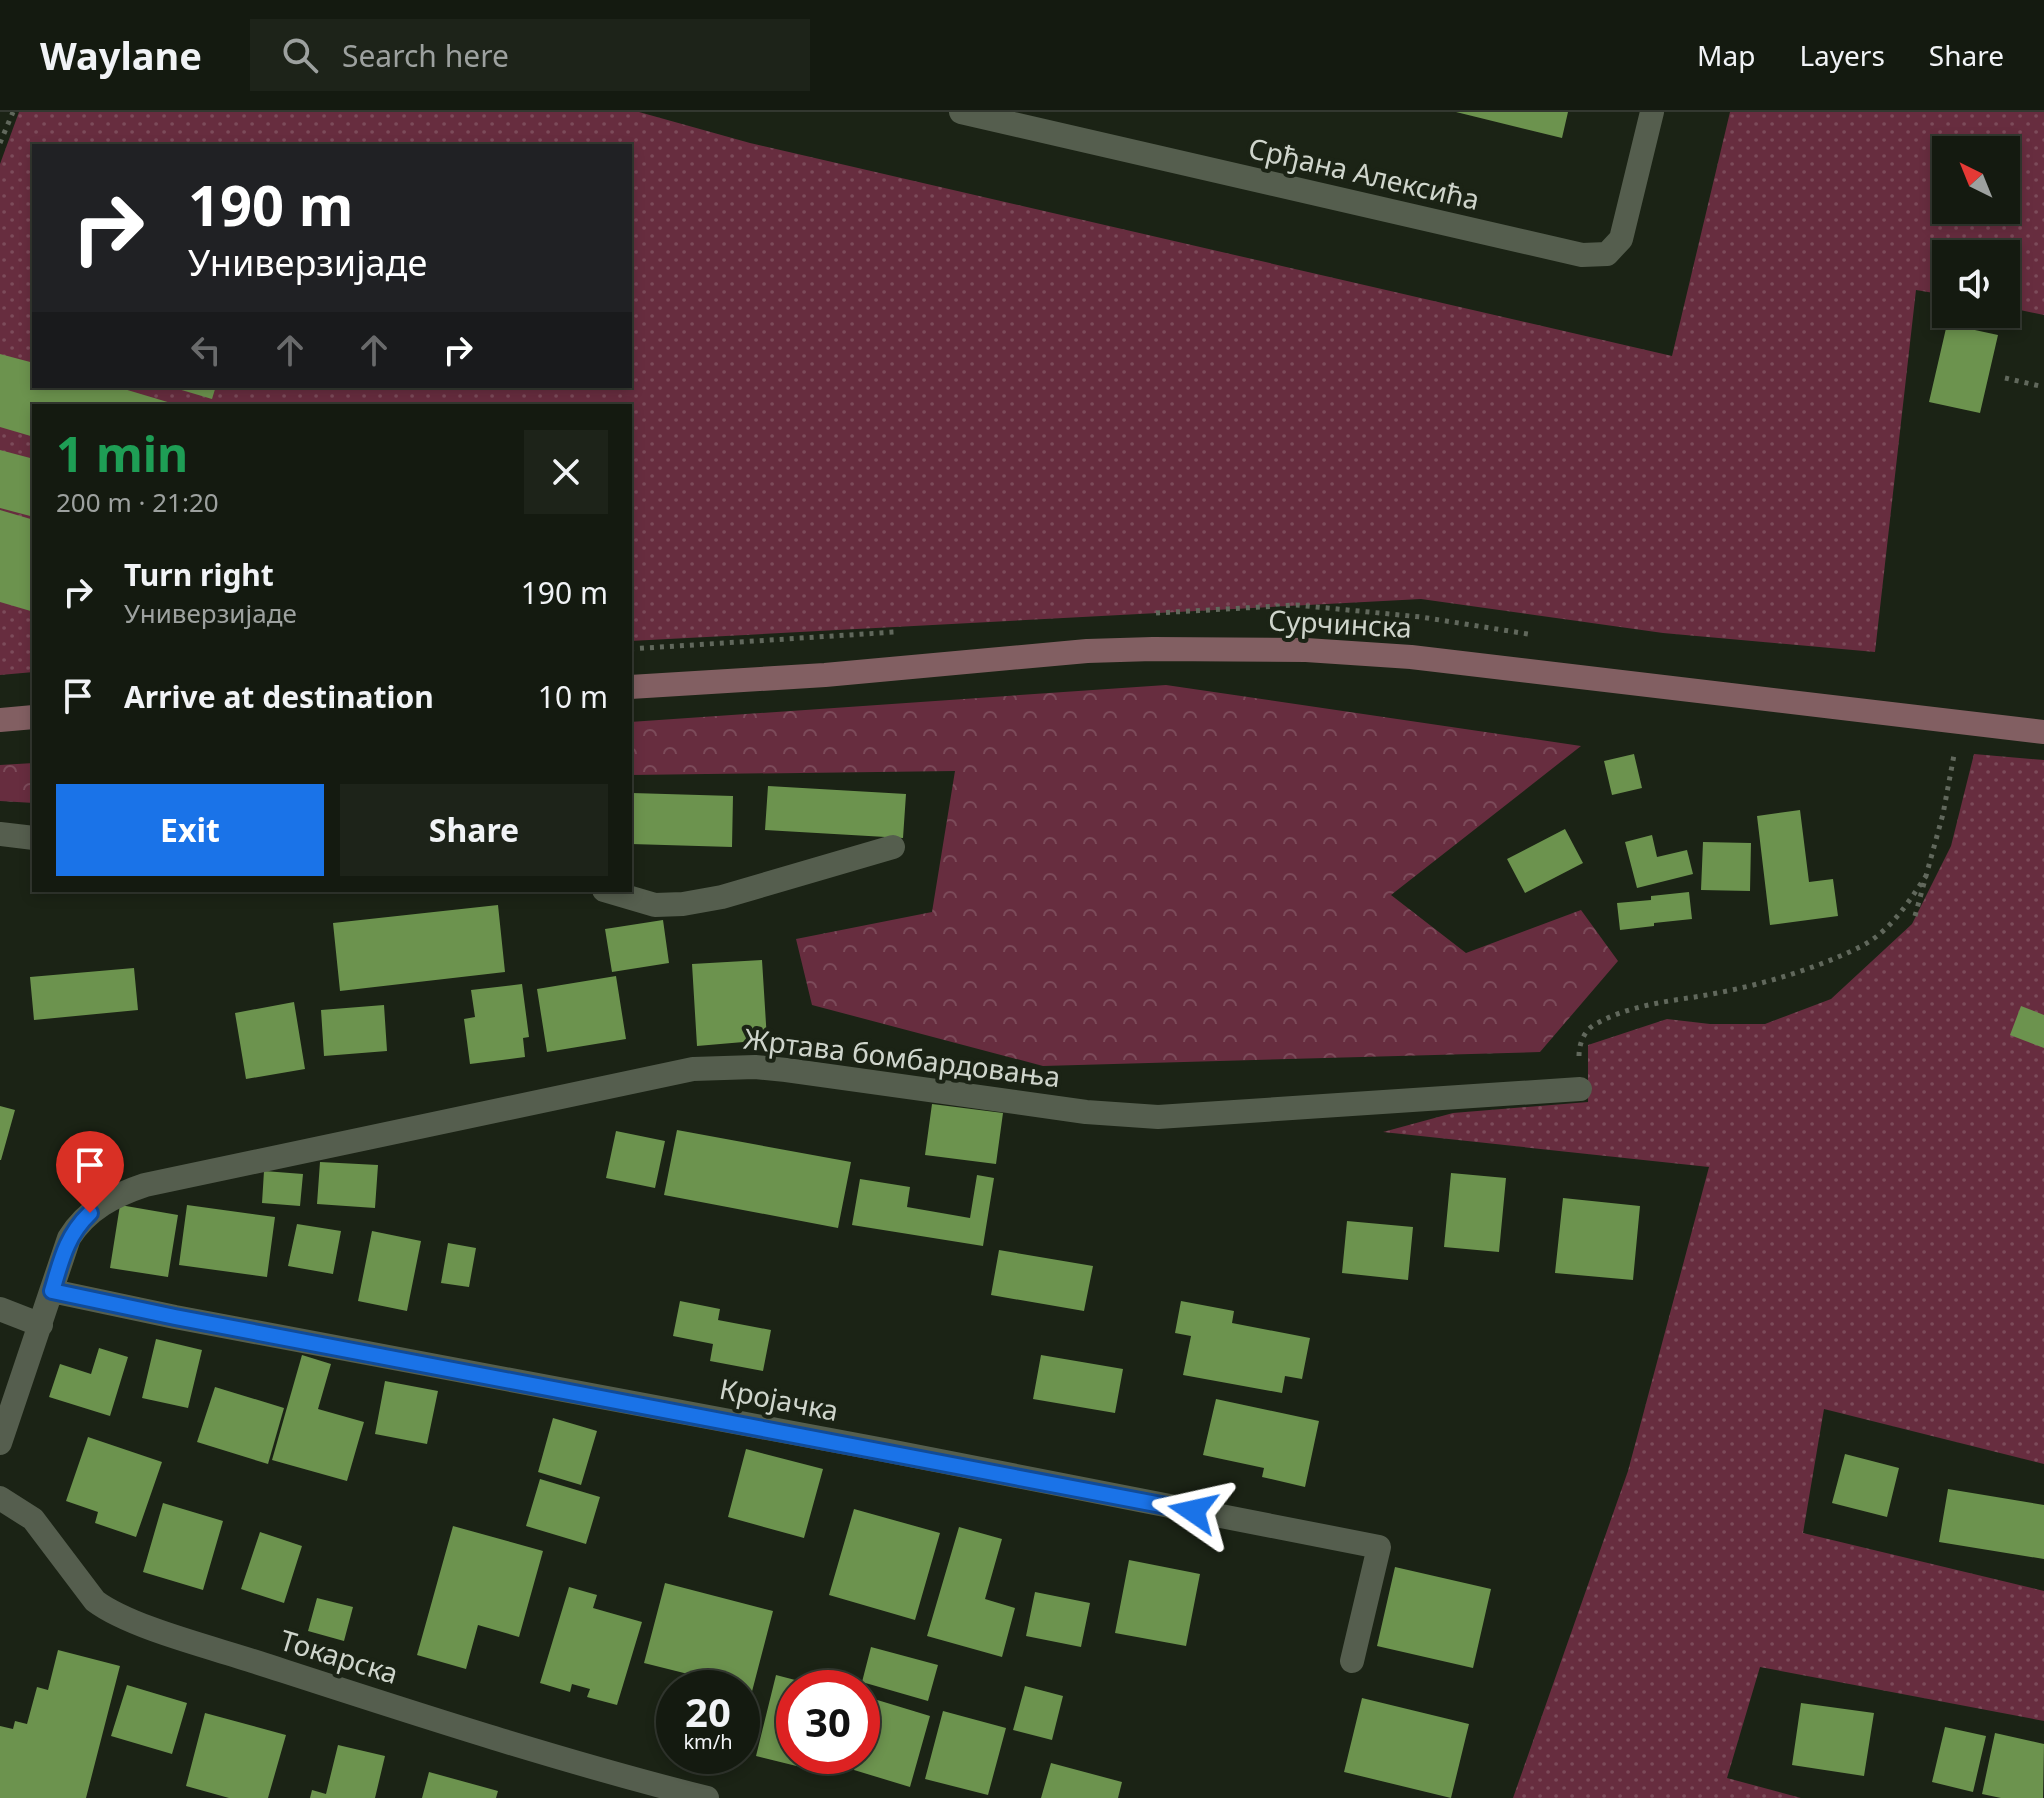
<!DOCTYPE html>
<html lang="en">
<head>
<meta charset="utf-8">
<style>
	:root { --surface:#141a10; --page:#1d2319; --text:#f1f3f6; --muted:#9da19f; --line:#333830; --accent:#1a73e8 }
	body { margin:0; font-family:"Noto Sans",sans-serif; background:var(--page); color:var(--text); height:100vh; display:flex; flex-direction:column; font-size:30px; white-space:nowrap }
	* { box-sizing:border-box; margin:0 }
	p { font-size:26px; color:var(--muted) }
	.icon { flex:none; width:44px; height:44px; fill:none; stroke:currentColor; stroke-width:2; stroke-linecap:round; stroke-linejoin:round }
	.map { position:relative; flex:1; overflow:hidden }
	.sheet { position:absolute; left:32px; top:292px; width:600px; height:488px; display:flex; flex-direction:column; background:var(--surface); border-radius:0px; box-shadow:0 4px 12px #0003,0 0 0 2px var(--line) }
	.sheet>* { flex:none }
	.guide { position:absolute; left:32px; top:32px; width:600px; height:244px; border-radius:0px; box-shadow:0 4px 12px #0003,0 0 0 2px var(--line); background:#202124; color:#fff; overflow:hidden }
	.needle { width:52px; rotate:317deg }
	.controls { position:absolute; left:1932px; top:24px; display:grid; gap:16px }
	.controls a { display:grid; place-items:center; width:88px; height:88px; border-radius:0px; background:var(--surface); box-shadow:0 4px 12px #0003,0 0 0 2px var(--line); font-size:40px }
	.speed { position:absolute; left:656px; top:1558px; display:flex; gap:16px; font-size:40px; font-weight:700; text-align:center }
	.speed>* { display:grid; place-content:center; width:104px; height:104px; border-radius:50%; background:var(--surface); box-shadow:0 4px 12px #0003,0 0 0 2px var(--line); line-height:1 }
	.speed small { font-size:20px; font-weight:400 }
	.speed .limit { border:12px solid #d22; background:#fff; color:#111 }
	.pin { position:absolute; display:grid; place-items:center; width:68px; height:68px; color:#fff; margin:-82px -34px; border-radius:50% 50% 50% 0; rotate:-45deg; box-shadow:0 0 8px #0007 }
	.pin .icon { rotate:45deg }
	.me { position:absolute; width:88px; margin:-44px; rotate:281deg; stroke-linejoin:round; filter:drop-shadow(0 0 6px #0008) }
	.turn { display:flex; align-items:center; gap:28px; height:168px; padding:0 24px; font-size:36px }
	.turn .icon { width:104px; height:104px; stroke-width:2.5 }
	.turn b { display:block; font-size:56px; line-height:68px }
	.lanes { display:flex; align-items:center; height:76px; padding:0 24px; background:#0003; justify-content:center; gap:40px; direction:ltr }
	.lanes .off { opacity:.35 }
	.round { display:grid; place-items:center; flex:none; width:84px; height:84px; border-radius:0px; background:var(--page) }
	.overview { display:flex; align-items:center; justify-content:space-between; height:136px; padding:0 24px }
	h1 { font-size:48px; font-weight:700; line-height:60px; color:#1e9e55 }
	.button { display:flex; gap:16px; margin-top:auto; padding:16px 24px }
	.button a { flex:1; height:92px; border-radius:0px; background:var(--accent); color:#fff; font-size:32px; font-weight:700; line-height:92px; text-align:center }
	.button a+a { background:var(--page); color:var(--text) }
	ul { padding:0; list-style:none }
	li { display:flex; align-items:center; gap:24px; height:104px; padding:0 24px }
	li div { flex:1 }
	li b { display:block; font-size:30px }
	li em { font-style:normal }
	header { display:flex; align-items:center; gap:48px; box-sizing:border-box; height:112px; padding:0 40px; background:var(--surface); border-bottom:2px solid var(--line) }
	header strong { font-size:38px }
	nav { display:flex; gap:44px; margin-inline-start:auto; font-size:28px }
	.search { width:560px; height:72px; background:var(--page); display:flex; align-items:center; gap:20px; box-sizing:border-box; padding:0 28px; border-radius:0px; color:var(--muted); font-size:30px }
	.map>svg:first-child { display:block }
	.grass { fill:url(#grass-dots); fill-rule:evenodd }
	.forest { fill:url(#forest-crowns) }
	.building { fill:#6c934e }
	.lines { fill:none; stroke-linecap:round; stroke-linejoin:round }
	.path { stroke:#61685c; stroke-width:5; stroke-dasharray:4 6; stroke-linecap:butt }
	.lane { stroke:#555e4e; stroke-width:24 }
	.street { stroke:#555e4e; stroke-width:24 }
	.secondary { stroke:#825f62; stroke-width:24 }
	.route-casing { stroke:#114b97; stroke-width:20 }
	.route { stroke:#1a73e8; stroke-width:14 }
	.labels { text-anchor:middle; stroke-width:8; stroke-linejoin:round; paint-order:stroke }
	.street-label { font-size:28px; fill:#cfd5cc; stroke:#1b2315 }
</style>
</head>
<body>
<header>
<strong>Waylane</strong>
<div class="search"><svg class="icon" aria-label="search" viewBox="0 0 24 24"><circle cx="10" cy="10" r="6"/><path d="M15 15l6 6"/></svg>Search here</div>
<nav><a>Map</a><a>Layers</a><a>Share</a></nav>
</header>
<div class="map">
<svg width="2044" height="1686" viewBox="0 0 2044 1686">
	<defs>
		<pattern id="grass-dots" width="8" height="8" patternUnits="userSpaceOnUse" patternTransform="scale(2)"><rect width="8" height="8" fill="#672d3f"/><path d="M2 2h.1M6 6h.1" fill="none" stroke="#7c4b5a" stroke-width="1.8" stroke-linecap="round"/></pattern>
		<pattern id="forest-crowns" width="20" height="18" patternUnits="userSpaceOnUse" patternTransform="scale(2)"><rect width="20" height="18" fill="#672d3f"/><path d="M2 6a3 3 0 1 1 6 0M12 15a3 3 0 1 1 6 0" fill="none" stroke="#7c4b5a"/></pattern>
	</defs>
	<rect width="100%" height="100%" fill="#1b2315"/>
	<path class="grass" d="M19,0h620l111,31 922,213 58,-244h314v203l-38,-8v-53h-60v41l-30,-5 -41,362 -212,-19 -242,-34 -791,42v-235h-596v266l-34,3v-511zM34,34h596v240h-596zM1946,38h60v60h-60z
		M1974,642l70,6v704l-220,-55 -21,124 241,58v130l-284,-54 -33,111 74,20h-288l115,-327 81,-304 -326,-35 70,-19 135,-11v-57l79,-26 43,5h55l66,-25 81,-75 39,-78z"/>
	<path class="forest" d="M1166,573l415,61 -190,149 75,58 115,-43 37,51 -78,91 -497,14 -231,-61 -16,-66 136,-27 23,-141 -325,4v-53z
		M34,651v40l-34,-2v-36z"/>
	<path class="building" d="M1456,0h112l-6,26z
		M1947,212l51,11 -18,78 -51,-11z
		M0,242l34,9v23h80l67,20h-147v31l-34,-10z
		M168,274h48l-4,13z
		M0,338l34,9v58l-34,-9z
		M0,398l34,10v92l-34,-10z
		M1634,642l8,34 -30,7 -8,-34z
		M768,674l138,8 -3,44 -138,-8z
		M632,681l101,3 -1,51 -101,-3z
		M1800,698l9,72 24,-3 5,37 -68,9 -13,-109z
		M1565,717l18,34 -58,30 -18,-34z
		M1652,723l5,22 30,-7 6,24 -56,14 -12,-46z
		M1703,730l48,1 -1,48 -49,-1z
		M1689,780l3,27 -38,4v3l-34,4 -3,-27 34,-3v-4z
		M498,793l7,67 -165,19 -7,-68z
		M663,808l6,43 -57,9 -7,-43z
		M762,848l5,80 -70,6 -5,-82z
		M134,856l4,42 -104,10 -4,-43z
		M616,864l10,63 -79,13 -10,-63z
		M522,872l7,53 -6,1 2,19 -55,7 -6,-45 11,-2 -4,-27z
		M294,890l11,67 -59,10 -11,-66z
		M384,893l3,46 -63,5 -3,-46z
		M2021,894l23,9v33l-34,-13z
		M932,992l71,9 -7,51 -71,-9z
		M0,994l15,4 -14,50h-1z
		M677,1018l174,32 -13,66 -174,-33z
		M616,1019l49,10 -10,47 -49,-10z
		M320,1050l58,3 -3,43 -58,-4z
		M264,1059l39,3 -3,32 -38,-3z
		M1451,1061l55,5 -7,74 -55,-5z
		M977,1063l17,3 -11,68 -131,-21 8,-46 50,8 -3,20 63,11z
		M1563,1086l77,8 -7,74 -78,-7z
		M120,1093l58,10 -10,62 -58,-9z
		M187,1093l88,12 -8,60 -88,-12z
		M1347,1109l66,6 -5,53 -66,-7z
		M297,1112l44,7 -8,43 -45,-8z
		M372,1119l49,10 -14,70 -49,-10z
		M448,1131l28,5 -7,39 -28,-4z
		M999,1138l94,16 -9,45 -93,-16z
		M680,1189l40,8 -2,11 53,10 -8,41 -53,-10 3,-17 -40,-8z
		M1181,1189l53,10 -2,12 78,15 -8,41 -17,-3 -3,17 -99,-18 8,-39 -16,-3z
		M156,1227l46,11 -14,58 -46,-10z
		M99,1236l29,9 -18,59 -61,-19 11,-33 31,10z
		M302,1243l29,9 -13,45 46,13 -17,59 -75,-21z
		M1041,1243l82,14 -8,44 -82,-14z
		M385,1269l53,10 -11,53 -52,-10z
		M215,1275l69,21 -16,56 -71,-22z
		M1216,1287l103,22 -14,66 -43,-10 2,-9 -61,-13z
		M553,1306l44,13 -16,54 -43,-13z
		M88,1325l74,25 -26,75 -41,-14 3,-11 -32,-11z
		M746,1337l77,20 -19,69 -76,-21z
		M1845,1342l54,14 -12,49 -55,-14z
		M540,1367l60,18 -14,47 -60,-18z
		M1948,1377l96,16v54l-105,-17z
		M163,1391l60,18 -20,69 -60,-18z
		M854,1397l86,24 -25,87 -86,-25z
		M453,1414l90,25 -24,86 -41,-12 -12,44 -49,-14z
		M959,1415l43,12 -17,60 30,9 -13,49 -75,-21z
		M260,1420l42,14 -18,57 -43,-14z
		M1129,1448l71,14 -14,72 -71,-13z
		M1395,1455l96,22 -18,79 -96,-22z
		M665,1471l108,28 -30,115 -1,-38h-50l4,-12 -52,-13z
		M569,1475l28,8 -4,13 49,14 -25,83 -30,-8 3,-8 -18,-5 -2,8 -30,-9z
		M1035,1480l55,11 -9,44 -55,-11z
		M317,1486l36,9 -9,34 -36,-10z
		M871,1535l67,18 -10,36 -66,-19z
		M58,1538l62,16 -34,132h-86v-72l13,3 2,-8 12,3 10,-37 11,3z
		M776,1563l46,12 -28,1v68h39l-4,18 -73,-18z
		M127,1573l60,18 -15,51 -61,-18z
		M1025,1574l38,10 -11,44 -39,-10z
		M1362,1586l107,26 -18,74 -107,-26z
		M874,1587l56,17 -20,71 -56,-17 4,-14h4v-14z
		M1801,1591l73,10 -10,63 -72,-11z
		M943,1599l63,17 -18,67 -63,-16z
		M205,1601l81,22 -18,63h-39l-43,-12z
		M1945,1615l41,9 -13,56 -41,-10z
		M1995,1621l49,11 -1,54h-42l-19,-4z
		M338,1633l47,11 -10,42h-65l2,-8 14,4z
		M1051,1651l71,19 -4,16h-77z
		M429,1660l69,19 -2,7h-74z"/>
	<g class="lines">
		<path class="path" d="M0,31l13,-31
			M2005,266l39,9
			M1156,501l140,-8 125,12 107,17
			M630,537l265,-17
			M1915,804l28,-102 11,-59
			M1579,944c0,-12 5,-25 15,-31 31,-18 67,-23 101,-28 55,-9 114,-25 165,-50 31,-16 47,-43 66,-71"/>
		<path class="lane" d="M0,722l34,4
			M604,778l51,15 28,-1 39,-7 171,-50"/>
		<path class="street" d="M961,0l621,143 25,-1 14,-15 31,-127
			M52,1179l123,26 709,133 495,97 -27,114
			M0,1197l41,16
			M0,1331l69,-205c18,-29 46,-43 76,-53l548,-116 62,-2 31,3 300,42 72,5 422,-28
			M0,1386l33,21 62,82c36,27 119,47 164,62 148,48 297,97 448,135"/>
		<path class="secondary" d="M630,575l195,-12 262,-24 66,-2 153,1 105,7 633,75
			M0,608l34,-3"/>
	</g>
	<g class="lines">
		<g class="route-casing">
			<path id="route" d="M90,1101c-24,23 -29,48 -38,78l123,26 1018,194"/>
		</g>
		<use href="#route" class="route"/>
	</g>
	<g class="labels">
		<g class="street-label">
			<text transform="translate(1364 62) rotate(13)" y="10">Срђана Алексића</text>
			<text transform="translate(1340 512) rotate(3)" y="10">Сурчинска</text>
			<text transform="translate(902 946) rotate(7)" y="10">Жртава бомбардовања</text>
			<text transform="translate(779 1288) rotate(11)" y="10">Кројачка</text>
			<text transform="translate(339 1545) rotate(17)" y="10">Токарска</text>
		</g>
	</g>
</svg>
<div class="controls">
<a><svg class="needle" viewBox="-14 -14 28 28"><path d="M0-13l5 13h-10z" fill="#e53935"/><path d="M0 13l5-13h-10z" fill="#9da19f"/></svg></a>
<a><svg class="icon" aria-label="sound" viewBox="0 0 24 24"><path d="M4 9h4l5-4v14l-5-4H4zM17 9q2 3 0 6"/></svg></a>
</div>
<div class="speed"><div>20<small>km/h</small></div><div class="limit">30</div></div>
<div class="pin" style="left:90px;top:1101px;background:#d93025"><svg class="icon" aria-label="arrive" viewBox="0 0 24 24"><path d="M6 21V4h12l-3 4 3 4H6"/></svg></div>
<svg class="me" style="left:1193px;top:1399px" viewBox="-20 -20 40 40"><path d="M0-17L14 15 0 8-14 15z" fill="#1a73e8" stroke="#fff" stroke-width="4"/></svg>
<div class="guide">
<div class="turn"><svg class="icon" aria-label="right" viewBox="0 0 24 24"><path d="M7 20v-9h11M14 6l5 5-5 5"/></svg><div><b>190 m</b>Универзијаде</div></div>
<div class="lanes"><svg class="icon off" aria-label="left" viewBox="0 0 24 24"><path d="M17 20v-9H6M10 6l-5 5 5 5"/></svg><svg class="icon off" aria-label="ahead" viewBox="0 0 24 24"><path d="M12 20V5M6 11l6-6 6 6"/></svg><svg class="icon off" aria-label="ahead" viewBox="0 0 24 24"><path d="M12 20V5M6 11l6-6 6 6"/></svg><svg class="icon" aria-label="right" viewBox="0 0 24 24"><path d="M7 20v-9h11M14 6l5 5-5 5"/></svg></div>
</div>
<section class="sheet">
<div class="overview"><div><h1>1 min</h1><p>200 m · 21:20</p></div><a class="round"><svg class="icon" aria-label="close" viewBox="0 0 24 24"><path d="M6 6l12 12M18 6L6 18"/></svg></a></div>
<ul>
<li><svg class="icon" aria-label="right" viewBox="0 0 24 24"><path d="M7 20v-9h11M14 6l5 5-5 5"/></svg><div><b>Turn right</b><p>Универзијаде</p></div><em>190 m</em></li>
<li><svg class="icon" aria-label="arrive" viewBox="0 0 24 24"><path d="M6 21V4h12l-3 4 3 4H6"/></svg><div><b>Arrive at destination</b></div><em>10 m</em></li>
</ul>
<div class="button"><a>Exit</a><a>Share</a></div>
</section>
</div>
</body>
</html>
